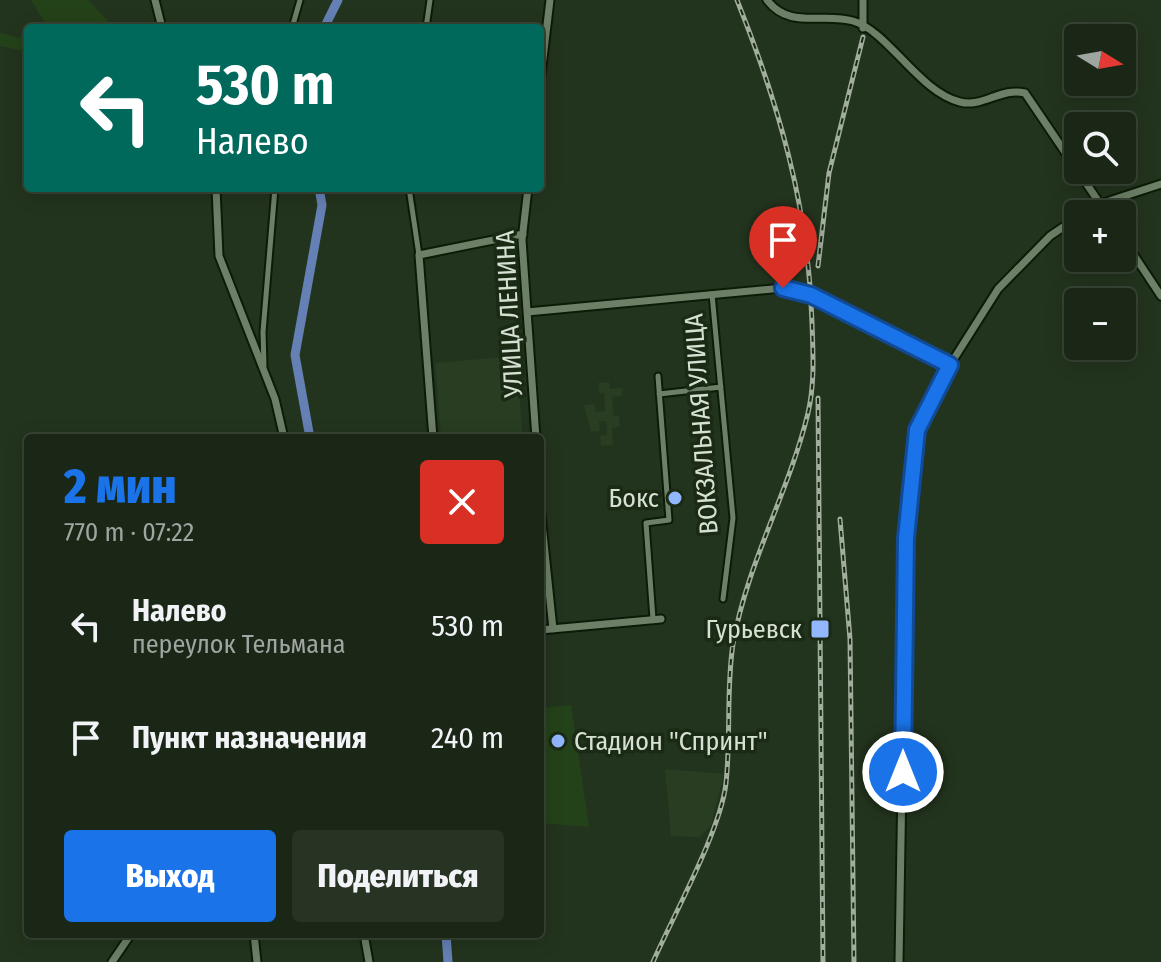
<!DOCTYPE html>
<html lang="ru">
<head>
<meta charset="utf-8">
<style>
	:root { --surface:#1a2716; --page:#273323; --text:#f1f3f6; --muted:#9fa5a1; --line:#384435; --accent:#1a73e8 }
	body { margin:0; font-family:"Fira Sans Condensed",sans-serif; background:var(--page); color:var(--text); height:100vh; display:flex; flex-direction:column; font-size:30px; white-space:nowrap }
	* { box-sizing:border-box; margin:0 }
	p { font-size:26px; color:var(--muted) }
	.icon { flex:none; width:44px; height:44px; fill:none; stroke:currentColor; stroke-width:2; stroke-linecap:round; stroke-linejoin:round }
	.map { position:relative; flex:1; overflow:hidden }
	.sheet { position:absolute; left:24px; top:434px; width:520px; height:504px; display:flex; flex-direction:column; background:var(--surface); border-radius:8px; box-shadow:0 4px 20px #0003,0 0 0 2px var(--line) }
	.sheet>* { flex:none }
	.banner { position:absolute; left:24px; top:24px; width:520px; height:168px; border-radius:8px; box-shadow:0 4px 20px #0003,0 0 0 2px var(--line); background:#00695c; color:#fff; overflow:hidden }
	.needle { width:52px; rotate:101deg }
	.fabs { position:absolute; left:1064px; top:24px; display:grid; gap:16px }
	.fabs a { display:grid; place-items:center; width:72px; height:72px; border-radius:8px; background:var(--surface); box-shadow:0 4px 20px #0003,0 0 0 2px var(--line); font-size:40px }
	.pin { position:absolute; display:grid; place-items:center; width:68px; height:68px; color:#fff; margin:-82px -34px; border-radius:50% 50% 50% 0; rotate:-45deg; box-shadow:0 0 8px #0007 }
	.pin .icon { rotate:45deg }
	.me { position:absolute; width:88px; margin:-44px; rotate:0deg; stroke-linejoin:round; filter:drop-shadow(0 0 6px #0008) }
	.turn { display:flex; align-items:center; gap:28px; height:168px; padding:0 40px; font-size:36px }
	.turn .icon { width:104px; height:104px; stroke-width:2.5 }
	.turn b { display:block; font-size:56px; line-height:68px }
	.round { display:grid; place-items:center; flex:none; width:84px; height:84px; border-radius:8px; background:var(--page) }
	.head { display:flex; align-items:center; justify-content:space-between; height:136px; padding:0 40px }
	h1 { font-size:48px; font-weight:800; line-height:60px; color:var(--accent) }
	.action { display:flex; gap:16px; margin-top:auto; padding:16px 40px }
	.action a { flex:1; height:92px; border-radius:8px; background:var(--accent); color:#fff; font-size:32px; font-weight:800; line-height:92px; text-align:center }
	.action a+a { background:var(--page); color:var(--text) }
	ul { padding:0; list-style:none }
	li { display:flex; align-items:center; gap:24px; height:112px; padding:0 40px }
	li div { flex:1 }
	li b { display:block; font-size:30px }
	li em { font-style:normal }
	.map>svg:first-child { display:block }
	.built { fill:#283d21 }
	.green { fill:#244219 }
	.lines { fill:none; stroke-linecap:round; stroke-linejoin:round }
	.river { stroke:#6580b4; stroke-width:9 }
	.street-casing { stroke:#0c1b07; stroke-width:9 }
	.secondary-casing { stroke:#0c1b07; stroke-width:11 }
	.street { stroke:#6d8067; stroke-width:5 }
	.secondary { stroke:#6d8067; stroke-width:7 }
	.rail-casing { stroke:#a1ad9d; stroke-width:5 }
	.rail { stroke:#1a2a14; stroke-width:2; stroke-dasharray:6; stroke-linecap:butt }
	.route-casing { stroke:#114b97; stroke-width:20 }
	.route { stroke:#1a73e8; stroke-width:14 }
	.poi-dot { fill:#93b7fd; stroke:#1a2a14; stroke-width:3 }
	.labels { text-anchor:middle; stroke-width:7; stroke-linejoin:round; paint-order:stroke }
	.street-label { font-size:26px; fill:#d7e1d3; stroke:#1a2a14 }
	.poi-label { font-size:26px; fill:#d7e1d3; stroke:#1a2a14; text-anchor:end }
</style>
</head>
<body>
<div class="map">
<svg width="1161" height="962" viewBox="0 0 1161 962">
	<rect width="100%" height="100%" fill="#23341e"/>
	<path class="built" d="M516,356l7,82h-82l-6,-75z
		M609,382l1,7 12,-1v8l-10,1 2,19h5l1,11 -8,1 1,17 -12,1 -1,-10 7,-1 -1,-14h-7l1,10 -9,1 -7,-27 11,-1 1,8 9,-1 -1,-18h-5l-1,-10z
		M665,769l59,5 -13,51 -11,12 -29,-1z"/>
	<path class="green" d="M31,0h57l24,25 -2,3h-82v24l-28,-6v-13l20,5 6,-13 21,1z
		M571,705l18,122 -49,-4v-115z"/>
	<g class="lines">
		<path class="river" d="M324,28l14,-28
			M310,438l-15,-83 27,-150 -3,-17
			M446,934l2,28"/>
		<g class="street-casing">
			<path id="street" d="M292,28l8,-28
				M426,28l4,-28
				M409,188l10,67
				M712,294l21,224 -10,81
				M264,366l-1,-34 12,-144
				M659,394l62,-7
				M653,619l-7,-96 23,-3 -11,-144"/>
		</g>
		<g class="secondary-casing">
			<path id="secondary" d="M155,0l7,28
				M767,0c23,30 55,12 86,21 35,10 66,71 107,81 23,6 41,-15 65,-9l82,121
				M863,0v28
				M540,83l10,-83
				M216,188l3,68 56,143 9,39
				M528,188l-6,52 14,198
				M1083,214l17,-10 61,-20
				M1122,237l39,59
				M527,312l256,-24 28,7 139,70
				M433,438l-14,-183 104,-21
				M540,505l13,124
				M540,630l121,-11
				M254,934l3,28
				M364,934l5,28
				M112,962l19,-28
				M899,962l7,-424 11,-108 33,-65 48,-76 52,-53 28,-19"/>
		</g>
		<use href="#street" class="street"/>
		<use href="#secondary" class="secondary"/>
		<g class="rail-casing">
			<path id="rail" d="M818,266l11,-93 34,-136
				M818,398l5,564
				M840,519l10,120 4,323
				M653,962c20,-46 68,-132 73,-179 5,-46 0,-94 7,-139 14,-81 56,-152 75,-231 7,-30 5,-60 4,-90 -3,-115 -33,-218 -75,-323"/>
		</g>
		<use href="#rail" class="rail"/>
	</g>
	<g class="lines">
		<g class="route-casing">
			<path id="route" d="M783,288l28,7 139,70 -33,65 -11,108 -3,234"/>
		</g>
		<use href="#route" class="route"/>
	</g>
	<g class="poi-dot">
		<circle cx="675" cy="498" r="8"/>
		<rect x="810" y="619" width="20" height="20" rx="4"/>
		<circle cx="558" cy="741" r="8"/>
	</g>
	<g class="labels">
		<g class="street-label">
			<text transform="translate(509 314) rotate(-93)" y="9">УЛИЦА ЛЕНИНА</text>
			<text transform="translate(701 424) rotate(-94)" y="9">ВОКЗАЛЬНАЯ УЛИЦА</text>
		</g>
		<g class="poi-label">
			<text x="659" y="507">Бокс</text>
			<text x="802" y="638">Гурьевск</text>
			<text x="574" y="750" text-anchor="start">Стадион "Спринт"</text>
		</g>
	</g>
</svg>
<div class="fabs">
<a><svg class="needle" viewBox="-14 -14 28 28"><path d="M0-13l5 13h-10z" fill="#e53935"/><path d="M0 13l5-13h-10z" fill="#9fa5a1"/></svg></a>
<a><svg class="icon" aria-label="search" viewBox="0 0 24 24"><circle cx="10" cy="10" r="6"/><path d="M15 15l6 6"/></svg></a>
<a>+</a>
<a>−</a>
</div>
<div class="pin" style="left:783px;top:288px;background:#d93025"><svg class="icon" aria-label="arrive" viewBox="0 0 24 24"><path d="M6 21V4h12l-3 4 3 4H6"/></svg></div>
<svg class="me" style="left:903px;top:772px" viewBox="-20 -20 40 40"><circle r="17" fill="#1a73e8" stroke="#fff" stroke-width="3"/><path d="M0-11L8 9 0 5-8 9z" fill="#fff"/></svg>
<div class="banner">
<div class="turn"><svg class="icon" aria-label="left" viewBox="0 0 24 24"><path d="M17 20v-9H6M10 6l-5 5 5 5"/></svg><div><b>530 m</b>Налево</div></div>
</div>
<section class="sheet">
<div class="head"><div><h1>2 мин</h1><p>770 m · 07:22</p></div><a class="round" style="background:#d93025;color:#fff"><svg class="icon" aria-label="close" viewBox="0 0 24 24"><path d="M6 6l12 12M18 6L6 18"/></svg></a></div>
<ul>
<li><svg class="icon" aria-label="left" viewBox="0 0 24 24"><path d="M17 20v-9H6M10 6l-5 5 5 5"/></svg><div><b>Налево</b><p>переулок Тельмана</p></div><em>530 m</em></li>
<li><svg class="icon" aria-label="arrive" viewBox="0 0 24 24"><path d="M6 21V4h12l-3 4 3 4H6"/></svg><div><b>Пункт назначения</b></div><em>240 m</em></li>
</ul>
<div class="action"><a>Выход</a><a>Поделиться</a></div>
</section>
</div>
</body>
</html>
